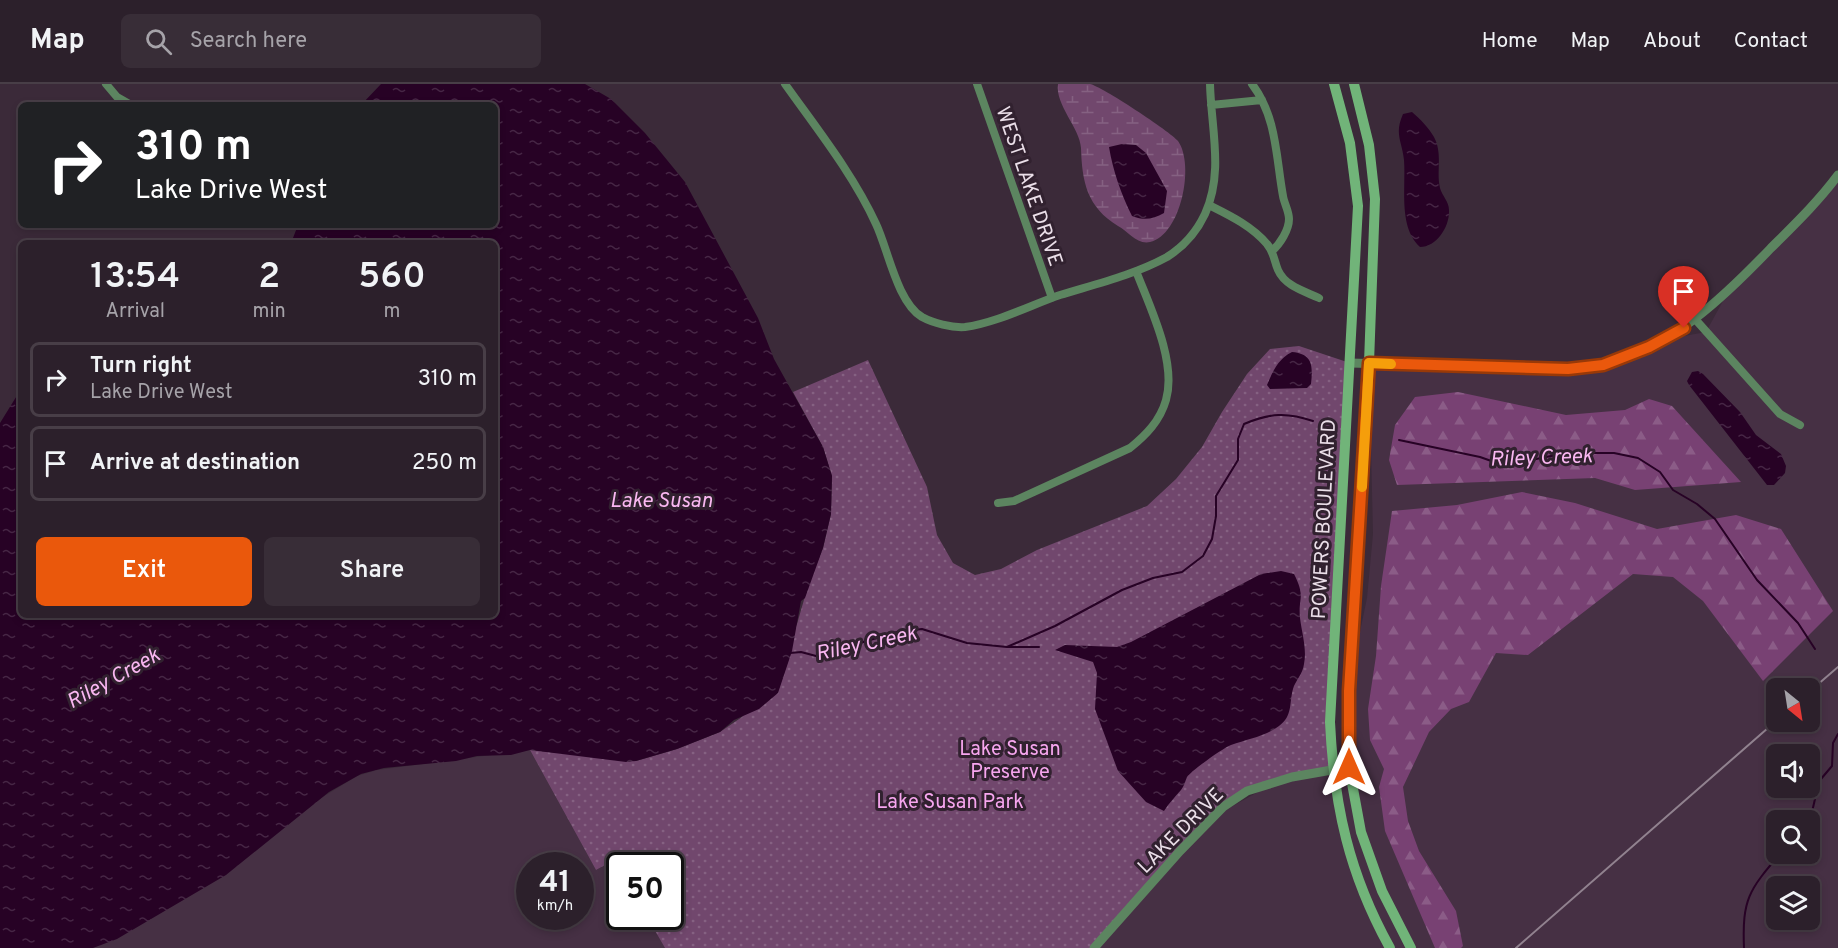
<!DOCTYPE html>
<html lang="en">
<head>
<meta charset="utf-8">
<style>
	:root { --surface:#2c202b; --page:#382d37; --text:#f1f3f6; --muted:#a6a3a9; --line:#483e47; --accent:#ea580c }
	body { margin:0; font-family:Overpass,sans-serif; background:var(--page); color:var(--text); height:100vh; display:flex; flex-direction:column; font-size:22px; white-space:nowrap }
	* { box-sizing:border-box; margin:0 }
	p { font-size:20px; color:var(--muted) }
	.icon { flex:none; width:33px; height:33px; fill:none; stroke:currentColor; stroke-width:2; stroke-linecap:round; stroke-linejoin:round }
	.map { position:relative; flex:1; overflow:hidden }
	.details { position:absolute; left:18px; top:156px; width:480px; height:378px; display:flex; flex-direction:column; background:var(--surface); border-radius:9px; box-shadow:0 3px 9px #0003,0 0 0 2px var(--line) }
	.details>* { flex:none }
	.guide { position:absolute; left:18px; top:18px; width:480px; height:126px; border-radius:9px; box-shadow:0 3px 9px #0003,0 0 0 2px var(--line); background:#202124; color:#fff; overflow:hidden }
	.needle { width:39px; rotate:150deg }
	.buttons { position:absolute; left:1766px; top:594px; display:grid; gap:12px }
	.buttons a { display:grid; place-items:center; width:54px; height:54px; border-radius:9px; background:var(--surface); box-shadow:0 3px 9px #0003,0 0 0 2px var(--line); font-size:30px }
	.speed { position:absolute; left:516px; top:768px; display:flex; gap:12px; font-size:30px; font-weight:700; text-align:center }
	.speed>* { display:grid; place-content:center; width:78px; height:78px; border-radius:50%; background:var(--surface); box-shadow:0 3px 9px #0003,0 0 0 2px var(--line); line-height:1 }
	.speed small { font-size:15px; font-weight:400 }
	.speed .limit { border:3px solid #111; border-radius:9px; background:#fff; color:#111 }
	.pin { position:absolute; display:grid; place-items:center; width:51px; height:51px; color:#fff; margin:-62px -26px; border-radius:50% 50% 50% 0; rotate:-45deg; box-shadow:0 0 6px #0007 }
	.pin .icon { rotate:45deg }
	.me { position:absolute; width:66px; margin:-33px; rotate:0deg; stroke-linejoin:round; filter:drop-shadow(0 0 4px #0008) }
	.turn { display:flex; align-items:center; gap:21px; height:126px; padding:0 18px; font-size:27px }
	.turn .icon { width:78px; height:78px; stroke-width:2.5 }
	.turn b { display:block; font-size:42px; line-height:51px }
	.eta { display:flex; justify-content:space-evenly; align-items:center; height:102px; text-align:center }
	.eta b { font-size:36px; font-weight:600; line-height:42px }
	.button { display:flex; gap:12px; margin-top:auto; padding:12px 18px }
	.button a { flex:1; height:69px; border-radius:9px; background:var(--accent); color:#fff; font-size:24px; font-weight:600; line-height:69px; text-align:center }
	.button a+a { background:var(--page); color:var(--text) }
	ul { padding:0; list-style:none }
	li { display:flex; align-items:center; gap:18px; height:75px; margin:0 12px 9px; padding:0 6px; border:3px solid var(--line); border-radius:9px }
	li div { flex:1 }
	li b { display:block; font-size:22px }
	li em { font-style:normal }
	header { display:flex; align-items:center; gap:36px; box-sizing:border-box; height:84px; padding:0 30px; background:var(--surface); border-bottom:2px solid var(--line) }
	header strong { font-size:28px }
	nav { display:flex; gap:33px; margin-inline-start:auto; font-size:21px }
	.search { width:420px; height:54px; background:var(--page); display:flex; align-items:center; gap:15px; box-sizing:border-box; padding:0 21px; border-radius:9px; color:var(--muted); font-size:22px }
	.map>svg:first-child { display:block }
	.built { fill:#463044; fill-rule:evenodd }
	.forest { fill:url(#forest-firs) }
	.wetland { fill:url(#wetland-marsh) }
	.park { fill:url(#park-dots) }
	.water { fill:url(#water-ripples) }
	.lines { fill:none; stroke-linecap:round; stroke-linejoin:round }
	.stream { stroke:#270225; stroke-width:2 }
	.minor { stroke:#5c8560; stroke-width:8 }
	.tertiary { stroke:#5c8560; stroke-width:9 }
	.secondary { stroke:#71b479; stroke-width:10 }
	.rail { stroke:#91828f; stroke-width:2 }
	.route-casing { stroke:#983908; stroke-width:15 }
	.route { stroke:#ea580c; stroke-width:10 }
	.slow { stroke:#f59e0b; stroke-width:10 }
	.labels { text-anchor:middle; stroke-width:6; stroke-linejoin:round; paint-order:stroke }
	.street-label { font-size:20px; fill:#ebdfe9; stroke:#31212f }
	.park-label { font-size:20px; fill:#f7a6ef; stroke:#31212f }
	.water-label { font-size:21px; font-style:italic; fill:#f9b7f1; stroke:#31212f }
</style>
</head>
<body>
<header>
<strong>Map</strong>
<div class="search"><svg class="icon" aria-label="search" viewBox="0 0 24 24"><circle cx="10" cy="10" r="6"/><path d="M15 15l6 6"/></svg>Search here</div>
<nav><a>Home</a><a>Map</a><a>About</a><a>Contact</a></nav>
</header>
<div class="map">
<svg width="1838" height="864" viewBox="0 0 1838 864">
	<defs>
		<pattern id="forest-firs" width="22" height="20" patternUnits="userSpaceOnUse" patternTransform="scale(1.5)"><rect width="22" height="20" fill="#784173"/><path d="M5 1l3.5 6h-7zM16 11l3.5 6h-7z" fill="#8b5c87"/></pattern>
		<pattern id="wetland-marsh" width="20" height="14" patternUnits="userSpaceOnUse" patternTransform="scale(1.5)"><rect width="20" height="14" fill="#71476d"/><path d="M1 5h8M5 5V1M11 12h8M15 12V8" fill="none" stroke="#856182"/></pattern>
		<pattern id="park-dots" width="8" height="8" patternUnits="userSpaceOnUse" patternTransform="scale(1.5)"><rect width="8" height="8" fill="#71476d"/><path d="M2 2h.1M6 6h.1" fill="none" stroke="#856182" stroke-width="1.8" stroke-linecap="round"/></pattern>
		<pattern id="water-ripples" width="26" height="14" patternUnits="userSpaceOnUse" patternTransform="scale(1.5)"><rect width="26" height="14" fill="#270225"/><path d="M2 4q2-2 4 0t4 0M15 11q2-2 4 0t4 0" fill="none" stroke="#462645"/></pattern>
	</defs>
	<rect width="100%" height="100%" fill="#3b2a39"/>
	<path class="built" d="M1838,88v776h-743l118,-131 65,-36 71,-15v-81l18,-87 6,-64 -4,-171 172,6 79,-10 42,-19 44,-8 23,-42zM1776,604h33v34h-33zM1776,670h33v34h-33zM1776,736h33v34h-33zM1776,802h33v34h-33z
		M530,666l66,120 20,-11 3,7 1,50 27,1 18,31h-574l120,-65 110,-85 36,-22 20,-6zM530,782h50v50h-50z"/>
	<path class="forest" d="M1458,308l108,23 59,-5 24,-11 23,7 69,76 -106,8 -40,-12 -198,7 -8,-25 6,-35 20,-28z
		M1522,408l53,11 82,26 79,-14 45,14 52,82 -70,70 -60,-80 -30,-24 -40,-3 -105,81 -32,-2 -27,49 -18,7 -22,23 -26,55 5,34 11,30 37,60 7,35 -2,2h-26l-50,-117 -6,-44 5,-18 -14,-29 -2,-31 8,-53 5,-70 11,-75 65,-6z"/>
	<path class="wetland" d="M1058,0c11,0 22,0 32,0 11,2 81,48 88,57 17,24 3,94 -28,101 -13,3 -22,-11 -32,-16 -31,-19 -36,-44 -37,-78 -1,-20 -26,-43 -23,-64z"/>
	<path class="park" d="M1299,262l51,17 -18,407 -85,21 -24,16 -129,141h-429l-18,-31 23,-1v-50h-51l-3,-7 -20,11 -66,-120 106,11 41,-12 43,-17 22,-15 55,-93 11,-38 15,-38 8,-34 1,-38 -9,-29 -30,-55 75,-32 59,127 10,48 16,28 22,12 26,-6 36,-19 110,-44 29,-27 26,-32 20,-35 25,-38 23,-25z"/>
	<path class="water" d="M381,0h204l26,15 34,34 40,49 73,136 16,41 49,88 9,29 -1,38 -8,34 -18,50 -4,3 -9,50 -14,42 -19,16 -25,11 -14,12 -43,17 -41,12 -10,1 -96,-12 -19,5 -34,1 -21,5 -72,7 -23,6 -32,18 -103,83 -109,64 -24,9h-93v-525l21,-34v226h474v-372h-204l7,-18h197v-120h-134z
		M1412,28c8,7 17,16 22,25 9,17 2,34 6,51 2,8 9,13 9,22 1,16 -12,37 -29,37 -22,-20 -14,-59 -16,-87 -2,-19 -10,-26 -1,-46z
		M1122,60l14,1 10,8 21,38 -3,22c-11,6 -19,8 -32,3 -11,-22 -19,-45 -23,-69z
		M1292,268c21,2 21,14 19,32l-4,4 -37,1 -3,-4c6,-14 11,-26 25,-33z
		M1698,287l5,3 37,38 16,23 25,19 5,12 -1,7 -11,12h-7l-78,-100 -2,-4 5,-9z
		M1281,487l13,3c12,24 4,23 6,44 2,16 7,31 4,46 -1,10 -9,17 -11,25 -4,14 0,27 -14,37 -15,11 -32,13 -48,19 -8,3 -40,26 -44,32 -2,5 -3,9 -6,13 -6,7 -12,13 -17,21l-18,-9 -28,-31 -23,-62 2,-36 -4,-11 -38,-12 10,-5 52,2 14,-5 130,-68z"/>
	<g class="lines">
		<path class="stream" d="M1399,356l81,17 17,6 24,-1 30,-6 33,-3h30l24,5 22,14 13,18 24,14 18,15 42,61 41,43 17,26
			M1008,563h31
			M790,569l11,-1 15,4 81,-24 25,-3 45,14 40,4 48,-21 67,-36 31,-12 29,-6 21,-16 9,-17 4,-23v-20l22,-36v-21l6,-15c26,-11 43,-12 69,-3
			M1806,736l6,-8 3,-13v-13l17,-20 1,-23 5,-9
			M1744,864c-2,-49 5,-58 36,-94"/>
		<path class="minor" d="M106,0l11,13 14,8
			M785,0c32,45 68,90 91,140 12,25 21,78 46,93 11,6 30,11 43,10 31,-4 66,-22 95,-32 36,-11 74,-20 107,-38 16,-10 30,-26 38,-43 19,-42 6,-86 5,-130
			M977,0l75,214
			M1252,0c25,33 24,74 31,112 1,7 6,15 6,23 0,11 -9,25 -17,32
			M1211,21l51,-5
			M1209,121c20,10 43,21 58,39 7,8 7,17 11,26 7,16 26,21 41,28
			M1695,235l85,95 20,11
			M998,419l16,-2 116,-53c16,-13 30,-27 36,-48 11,-38 -16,-93 -30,-129"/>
		<path class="tertiary" d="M1350,279l217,6c12,-1 25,-1 37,-4 68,-18 119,-67 166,-116 24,-24 48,-47 68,-74
			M1094,864l86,-97 43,-44 24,-16 45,-14 57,-10"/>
		<path class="secondary" d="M1334,0l16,59 8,63 -28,516c4,84 19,152 60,226
			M1354,0l15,61 6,54 -6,164 -20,328v76l12,65 21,59 29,57"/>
		<path class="rail" d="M1809,608l29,-25
			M1516,864l260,-227"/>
	</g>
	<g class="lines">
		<g class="route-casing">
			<path id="route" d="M1349,683v-76l20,-328 199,6 35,-4 46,-18 35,-19"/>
		</g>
		<use href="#route" class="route"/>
		<path class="slow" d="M1362,403l7,-124 22,1"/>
	</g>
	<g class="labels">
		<g class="street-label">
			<text transform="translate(1030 102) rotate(71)" y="7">WEST LAKE DRIVE</text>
			<text transform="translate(1323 435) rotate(-87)" y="7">POWERS BOULEVARD</text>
			<text transform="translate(1180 746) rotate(-45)" y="7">LAKE DRIVE</text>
		</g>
		<g class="park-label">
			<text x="1010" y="671">Lake Susan<tspan x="1010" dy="23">Preserve</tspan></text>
			<text x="950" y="724">Lake Susan Park</text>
		</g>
		<g class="water-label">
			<text transform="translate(1541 373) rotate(-2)" y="7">Riley Creek</text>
			<text x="661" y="423">Lake Susan</text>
			<text transform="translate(866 559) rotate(-12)" y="7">Riley Creek</text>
			<text transform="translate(113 594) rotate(-29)" y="7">Riley Creek</text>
		</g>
	</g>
</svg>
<div class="buttons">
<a><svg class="needle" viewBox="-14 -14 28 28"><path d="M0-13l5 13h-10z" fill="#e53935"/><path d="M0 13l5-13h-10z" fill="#a6a3a9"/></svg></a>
<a><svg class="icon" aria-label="sound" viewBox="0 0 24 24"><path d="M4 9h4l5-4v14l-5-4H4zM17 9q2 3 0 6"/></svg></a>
<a><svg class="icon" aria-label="search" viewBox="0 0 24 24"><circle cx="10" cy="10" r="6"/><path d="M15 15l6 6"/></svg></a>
<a><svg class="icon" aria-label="layers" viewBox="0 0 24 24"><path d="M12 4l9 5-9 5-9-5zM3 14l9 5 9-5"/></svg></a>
</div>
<div class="speed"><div>41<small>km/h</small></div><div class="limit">50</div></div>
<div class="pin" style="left:1684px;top:244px;background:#d93025"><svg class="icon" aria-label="arrive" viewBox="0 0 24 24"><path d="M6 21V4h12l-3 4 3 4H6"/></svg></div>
<svg class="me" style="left:1349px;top:683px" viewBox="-20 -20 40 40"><path d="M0-17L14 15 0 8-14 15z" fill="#ea580c" stroke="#fff" stroke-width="4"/></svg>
<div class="guide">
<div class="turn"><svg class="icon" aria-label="right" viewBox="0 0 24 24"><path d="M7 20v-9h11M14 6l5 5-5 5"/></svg><div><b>310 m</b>Lake Drive West</div></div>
</div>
<section class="details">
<div class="eta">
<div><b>13:54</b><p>Arrival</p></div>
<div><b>2</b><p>min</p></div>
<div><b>560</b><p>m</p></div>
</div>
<ul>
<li><svg class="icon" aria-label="right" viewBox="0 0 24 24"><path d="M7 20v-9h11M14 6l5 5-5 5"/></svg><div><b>Turn right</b><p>Lake Drive West</p></div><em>310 m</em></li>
<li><svg class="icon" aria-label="arrive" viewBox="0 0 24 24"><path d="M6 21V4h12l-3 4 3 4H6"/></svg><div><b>Arrive at destination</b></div><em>250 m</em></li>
</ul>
<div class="button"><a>Exit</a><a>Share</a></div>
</section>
</div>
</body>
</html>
